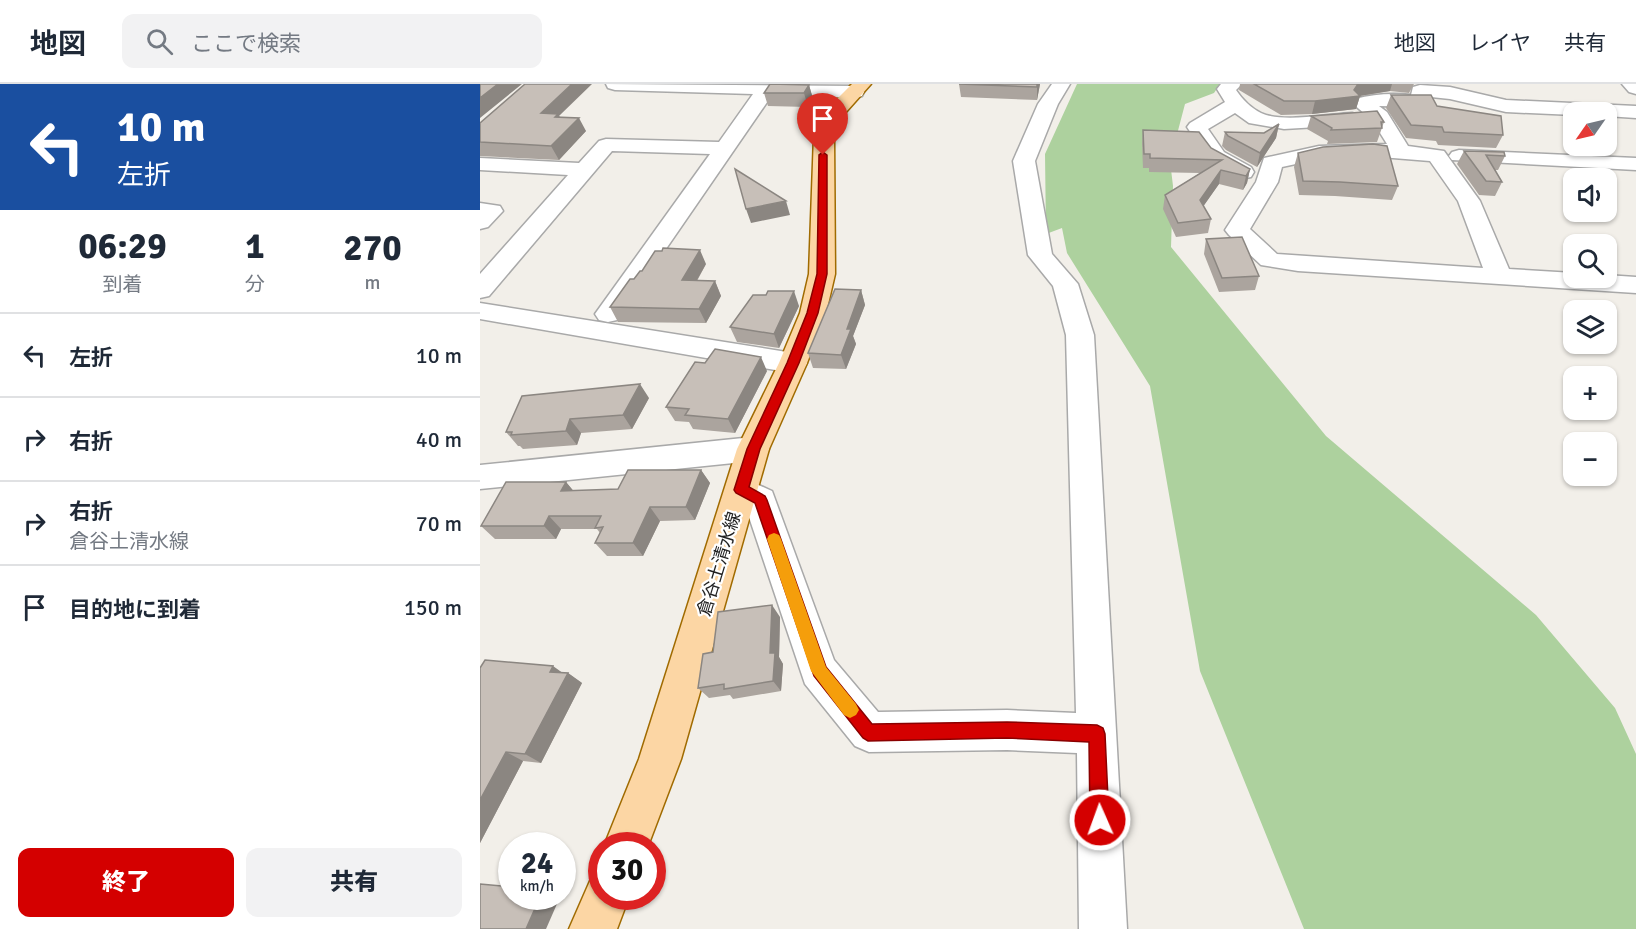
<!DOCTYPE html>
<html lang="ja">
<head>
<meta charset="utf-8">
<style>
	:root { --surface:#fff; --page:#f2f2f3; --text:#1f2937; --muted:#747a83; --line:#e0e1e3; --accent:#d40000 }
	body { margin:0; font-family:Signika,"Noto Sans JP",sans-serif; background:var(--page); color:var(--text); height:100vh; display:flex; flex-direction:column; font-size:22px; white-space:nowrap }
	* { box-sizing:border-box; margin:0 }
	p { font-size:20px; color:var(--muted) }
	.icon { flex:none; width:33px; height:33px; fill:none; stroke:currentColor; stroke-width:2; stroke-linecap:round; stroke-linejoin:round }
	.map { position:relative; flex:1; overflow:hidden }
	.sheet { display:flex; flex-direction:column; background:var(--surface); width:480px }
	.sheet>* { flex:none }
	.banner { background:#1a4fa0; color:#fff; overflow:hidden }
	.needle { width:39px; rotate:236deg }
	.controls { position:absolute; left:1083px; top:18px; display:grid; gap:12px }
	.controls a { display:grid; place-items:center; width:54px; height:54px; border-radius:12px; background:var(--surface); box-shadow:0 2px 4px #0004; font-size:30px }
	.speed { position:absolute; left:18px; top:748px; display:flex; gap:12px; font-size:30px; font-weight:700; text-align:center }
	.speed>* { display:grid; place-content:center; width:78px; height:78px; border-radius:50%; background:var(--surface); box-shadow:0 2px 4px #0004; line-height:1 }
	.speed small { font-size:15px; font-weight:400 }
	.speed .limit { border:9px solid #d22; background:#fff; color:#111 }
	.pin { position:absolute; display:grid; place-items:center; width:51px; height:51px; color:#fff; margin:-62px -26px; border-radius:50% 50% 50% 0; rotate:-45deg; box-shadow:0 0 6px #0007 }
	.pin .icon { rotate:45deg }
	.me { position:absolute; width:66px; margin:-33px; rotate:358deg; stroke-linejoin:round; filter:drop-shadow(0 0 4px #0008) }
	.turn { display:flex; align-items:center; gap:21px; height:126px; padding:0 18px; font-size:27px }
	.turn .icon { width:78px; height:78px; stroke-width:2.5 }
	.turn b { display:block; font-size:42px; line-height:51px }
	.eta { display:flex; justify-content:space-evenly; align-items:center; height:102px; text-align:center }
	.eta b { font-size:36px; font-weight:800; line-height:42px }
	.primary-button { display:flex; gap:12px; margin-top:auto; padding:12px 18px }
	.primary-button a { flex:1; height:69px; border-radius:12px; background:var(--accent); color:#fff; font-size:24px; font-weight:800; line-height:69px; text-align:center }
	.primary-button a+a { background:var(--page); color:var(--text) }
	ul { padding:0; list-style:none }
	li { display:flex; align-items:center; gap:18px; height:84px; padding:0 18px; border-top:2px solid var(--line) }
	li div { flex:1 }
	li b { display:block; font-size:22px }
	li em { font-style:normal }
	header { display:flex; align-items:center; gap:36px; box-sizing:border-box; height:84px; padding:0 30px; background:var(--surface); border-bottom:2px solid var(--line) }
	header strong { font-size:28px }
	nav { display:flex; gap:33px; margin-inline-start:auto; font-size:21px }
	.search { width:420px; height:54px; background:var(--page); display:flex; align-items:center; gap:15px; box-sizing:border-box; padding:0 21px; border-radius:12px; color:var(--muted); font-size:22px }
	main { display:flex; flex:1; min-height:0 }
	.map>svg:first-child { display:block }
	.forest { fill:#add19e }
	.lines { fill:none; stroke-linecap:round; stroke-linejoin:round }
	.minor-casing { stroke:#a9a9a9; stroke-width:3 }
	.major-casing { stroke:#a06b00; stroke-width:3 }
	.minor { fill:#fff; fill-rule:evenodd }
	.major { fill:#fcd6a4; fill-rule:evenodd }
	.wall { fill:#aba49e }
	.shaded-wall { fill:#8b8681 }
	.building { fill:#c7bfb8; stroke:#8b8681; stroke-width:1.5 }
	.route { fill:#d40000; stroke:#8a0000; stroke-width:1.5 }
	.slow { fill:#f59e0b }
	.labels { text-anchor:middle; stroke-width:4.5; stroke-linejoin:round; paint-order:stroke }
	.street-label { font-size:18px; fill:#222; stroke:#fff }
</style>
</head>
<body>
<header>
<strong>地図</strong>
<div class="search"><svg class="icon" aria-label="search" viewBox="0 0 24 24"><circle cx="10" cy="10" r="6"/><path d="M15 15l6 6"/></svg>ここで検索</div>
<nav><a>地図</a><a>レイヤ</a><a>共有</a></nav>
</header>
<main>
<section class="sheet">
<div class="banner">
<div class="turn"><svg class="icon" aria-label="left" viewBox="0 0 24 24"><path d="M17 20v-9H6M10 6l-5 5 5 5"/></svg><div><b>10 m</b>左折</div></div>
</div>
<div class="eta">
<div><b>06:29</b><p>到着</p></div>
<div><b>1</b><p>分</p></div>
<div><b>270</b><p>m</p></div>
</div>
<ul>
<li><svg class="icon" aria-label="left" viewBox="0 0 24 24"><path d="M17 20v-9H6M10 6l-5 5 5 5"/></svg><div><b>左折</b></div><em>10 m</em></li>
<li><svg class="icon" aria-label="right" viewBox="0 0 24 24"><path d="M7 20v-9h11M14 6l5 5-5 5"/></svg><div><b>右折</b></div><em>40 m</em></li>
<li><svg class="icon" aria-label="right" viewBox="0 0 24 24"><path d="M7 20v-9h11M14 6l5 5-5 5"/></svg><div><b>右折</b><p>倉谷土清水線</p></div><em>70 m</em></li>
<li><svg class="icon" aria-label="arrive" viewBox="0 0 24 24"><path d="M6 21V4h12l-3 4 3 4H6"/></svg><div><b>目的地に到着</b></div><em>150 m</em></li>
</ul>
<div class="primary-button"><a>終了</a><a>共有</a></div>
</section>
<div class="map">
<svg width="1156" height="845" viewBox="0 0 1156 845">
	<rect width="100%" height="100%" fill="#f2efe9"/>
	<path class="forest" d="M597,0h143l-6,9 -29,11 -15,57 3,25 -2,61 155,189 210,179 79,93 21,46v175h-332l-104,-258 -50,-285 -83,-133 -5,-25 -16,6 -1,-80z"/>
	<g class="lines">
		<g class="minor-casing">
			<path id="minor" d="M126,0l249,2 7,2 2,4 -2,4 -7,2 -83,-3 -155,225 -9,2 -9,-2 -4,-6 115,-160 -98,-3 -123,145 -9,2v-24l88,-99 -88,-5v-12l99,5 20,-22 7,-2 113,3 34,-48 -138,-4 -7,-2z
				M572,0h18l-12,20 -23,57 17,93 26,30 16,51 33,594h-48l-2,-176 -70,-3 -138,2 -14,-6 -50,-62 -59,-176 -16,-9 -5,-9 5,-9 11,-4 31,14 62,169 44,52 129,-2 69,3 -10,-378 -13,-49 -25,-31 -15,-94 25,-57z
				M741,0h21l-6,6c6,9 15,18 25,23 20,10 68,1 91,0l7,2 3,4 -3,4 -7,2 -68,4 -35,-6 -14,-10 -27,16 16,23 27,15 3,5 -3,5c-29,7 -51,-30 -64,-50l3,-4 35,-21 -8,-13z
				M1142,0h14v10l-7,-2z
				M940,1l30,2 56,13 130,6v12l-30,-2v-4h-32v3l-68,-3 -56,-13 -19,-2 -2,8 -7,2 -43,-1 8,6 21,34 36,5 36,50 29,68 65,4v5h32v-3l30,2v16l-338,-22 -37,-6 -32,-30 -4,-5 31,-48 8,-24 55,-12 68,-2 -15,-24 -20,-17 3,-4c19,-5 37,-6 56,-4l2,-8zM888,72l62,5 28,40 25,67 -206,-14 -27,-25 28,-47 4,-15 37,-8z
				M979,66l177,8v12l-184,-10 -3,-4 3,-4z
				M0,119l20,3 3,5 -15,16 -8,2z
				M0,219l313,50 10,3 4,7 -4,7 -10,3 -313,-54z
				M273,353l11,4 5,8 -5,8 -11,4 -273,28v-24z"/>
		</g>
		<g class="major-casing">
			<path id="major" d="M372,0h19l-25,28 -12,23 1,139 -9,39 -19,50 -38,86 -88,310 -33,87h-44l35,-87 98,-310 42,-86 21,-50 9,-39 5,-139 16,-29z
				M122,792v21h27l-12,32h-48l21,-48z"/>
		</g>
		<use href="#minor" class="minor"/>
		<use href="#major" class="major"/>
	</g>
	<path class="wall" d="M479,0h81l-3,16 -76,-3z
		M760,0h174l-5,9 -19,-2 -30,5 -4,13 -44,5 -31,1 -42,-25z
		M329,1l4,14 -5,8 -40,-1 -4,-13z
		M911,11l46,11 66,29 -7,13 -58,-3 -2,-4 -30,-3 -20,-30z
		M79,32l27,15 -27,29 -79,-4v-33z
		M831,32l73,6 -7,20 -50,2 1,-3 -21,-12z
		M799,40l-3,14 -19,29 -31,-17 -4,-4 3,-14 39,1z
		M663,46l68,18 39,21 -3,14 -4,7 -24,-6 -16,22 8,13 -3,14 -32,4 -13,-28 2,-14 35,-22 -51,-1v-4h-6l-1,-24z
		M984,67l41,5 -7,14h-3l7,12 -7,14 -16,-1 -22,-31z
		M818,69l100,33 -6,14 -57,-4 -36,-1 -5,-28z
		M726,155l53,37 -4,14 -36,2 -15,-38z
		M226,180l-9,17h18l6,15 -15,27 -88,-1 -8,-15z
		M381,206l4,15 -12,31 3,8 -10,25 -33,-1 -5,-15z
		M286,211l33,11 -20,42 -42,-6 -7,-15z
		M287,287l-32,62 -42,-4 -4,-7 -14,-1 -9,-14z
		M169,314l-17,31 -51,4 -4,12 -54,4 -3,-3h-2l-12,-14z
		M221,386l9,13 -15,37 -35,1 -17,35h-36l-12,-13 5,-10 -3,-4h-36l-5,10h-61l-14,-13 85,-44 7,9 45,-2z
		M300,533l-1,40 4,7 -2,27 -48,8 -3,-4 -21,3 -11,-10 15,-36z
		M0,584l88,5 14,10 -41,80 -18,-2 -43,82z"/>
	<path class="shaded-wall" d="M18,0h24l-42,34v-20z
		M92,0h20l-33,32 6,11 -24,-14z
		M557,0h3l-3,16z
		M878,0h34l-2,7 -31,5h1l-4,13 -44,5 3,-13 39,-11z
		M329,1l4,14 -5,8 -4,-14z
		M99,34l7,13 -27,29 -8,-14z
		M799,40l-3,14 -19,29 3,-14z
		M770,85l-3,14 -4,7 3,-14z
		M741,86l-2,14 -21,30 2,-14z
		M306,117l4,14 -39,8 -5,-14z
		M220,166l6,14 -17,30 -7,-14z
		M235,197l6,15 -15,27 -7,-14z
		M381,206l4,15 -12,31 3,8 -10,25 -5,-14 6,-26z
		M314,207l5,15 -20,42 -5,-14z
		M281,273l6,14 -32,62 -7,-14z
		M160,300l9,14 -17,31 -9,-14z
		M90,335l11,14 -4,12 -11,-14z
		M221,386l9,13 -15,37 -9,-13z
		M86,398l11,13 -16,-4z
		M170,423l10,14 -17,35 -10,-13z
		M69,432l12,13 -5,10 -12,-13z
		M292,521l8,12 -1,40 4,7 -2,27 -8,-10 -3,-28z
		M73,582l14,10 1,-3 14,10 -41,80 -16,-9 25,-82z
		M26,668l17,9 -43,82v-43z
		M60,813h20l-14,32h-20z"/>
	<path class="building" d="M0,0h18l-18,14z
		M45,0h47l-31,29 17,1 -3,3 24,1 -28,28 -71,-4v-19z
		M290,0l39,1 -5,8h-40z
		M479,0h78v3z
		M774,0h104l-4,6 6,6 -45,5h-31z
		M911,11h40l6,11 64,10 2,19 -59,-3 -2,-5 -31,-2z
		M897,27l7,11h-3l1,6 -51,2 1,-2 -21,-12z
		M799,40l-19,29 -32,-17 -3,-4 39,1z
		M663,46l56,2 12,16 39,21 -4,7 -25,-6 -21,30 11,19 -33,4 -13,-28 57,-35 -72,-2v-4h-6z
		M893,60l14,2 11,40 -58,-4 -37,-1 -5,-28 25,-6z
		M984,67l40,1 1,4 -19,-1 16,27 -16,-1z
		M255,85l51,32 -40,8z
		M762,153l17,39 -37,2 -16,-39z
		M183,164l37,2 -18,30 33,1 -16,28 -89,-2 20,-28h4l6,-8h2l13,-20h7z
		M355,205l26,1 -14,39h4l-10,26 -33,-2z
		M288,207h26l-20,43 -44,-7 23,-32h13z
		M235,265l46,8 -33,62 -43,-4 4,-6 -23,-2 29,-45 10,1z
		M160,300l-17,31 -53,4 -4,12 -55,4 1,-3h-6l16,-36z
		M148,386h73l-15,37h-36l-17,36h-38l8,-16 -8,1 6,-12h-52l-5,10h-63l25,-44h60l-5,9 57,-2z
		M292,521l-2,48h5l-2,28 -49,8v-5l-26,4 5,-34 10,-2 5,-40z
		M5,576l68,6 -3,6 18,1 -43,81 -19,-2 -26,48v-132z
		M0,800l32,3v10h28l-14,32h-46z"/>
	<path class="route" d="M343,68l4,3v119l-9,39 -19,50 -39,86 -11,38 16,9 2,4 59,167 46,57 135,-2 90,3 6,3 2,6 4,86 -3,7 -6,2 -7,-2 -3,-7 -1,-78 -82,-4 -139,3 -5,-3 -49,-62 -59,-173 -19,-10 -2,-3 13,-41 40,-86 20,-50 10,-39 2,-119z"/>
	<path class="slow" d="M294,449l5,2 2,4 45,128 30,37 3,6 -3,5 -6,3 -6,-3 -33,-44 -44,-132 2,-4z"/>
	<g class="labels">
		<g class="street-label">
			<text transform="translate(239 480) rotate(-73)" y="6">倉谷土清水線</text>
		</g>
	</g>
</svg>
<div class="controls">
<a><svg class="needle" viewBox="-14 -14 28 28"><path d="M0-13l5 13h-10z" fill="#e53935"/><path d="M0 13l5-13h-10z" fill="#747a83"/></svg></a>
<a><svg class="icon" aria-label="sound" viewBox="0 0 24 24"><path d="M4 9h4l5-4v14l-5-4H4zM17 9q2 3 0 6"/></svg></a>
<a><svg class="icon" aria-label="search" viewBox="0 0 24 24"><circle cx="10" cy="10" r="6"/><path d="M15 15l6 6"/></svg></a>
<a><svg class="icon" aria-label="layers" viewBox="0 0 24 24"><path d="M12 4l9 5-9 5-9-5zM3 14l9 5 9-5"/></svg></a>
<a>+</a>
<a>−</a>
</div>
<div class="speed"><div>24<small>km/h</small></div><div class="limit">30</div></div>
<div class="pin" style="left:343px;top:71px;background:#d93025"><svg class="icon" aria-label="arrive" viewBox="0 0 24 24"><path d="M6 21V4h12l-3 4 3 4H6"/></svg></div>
<svg class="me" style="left:620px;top:736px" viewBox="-20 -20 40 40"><circle r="17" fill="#d40000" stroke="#fff" stroke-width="3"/><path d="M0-11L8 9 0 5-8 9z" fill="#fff"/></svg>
</div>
</main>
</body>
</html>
